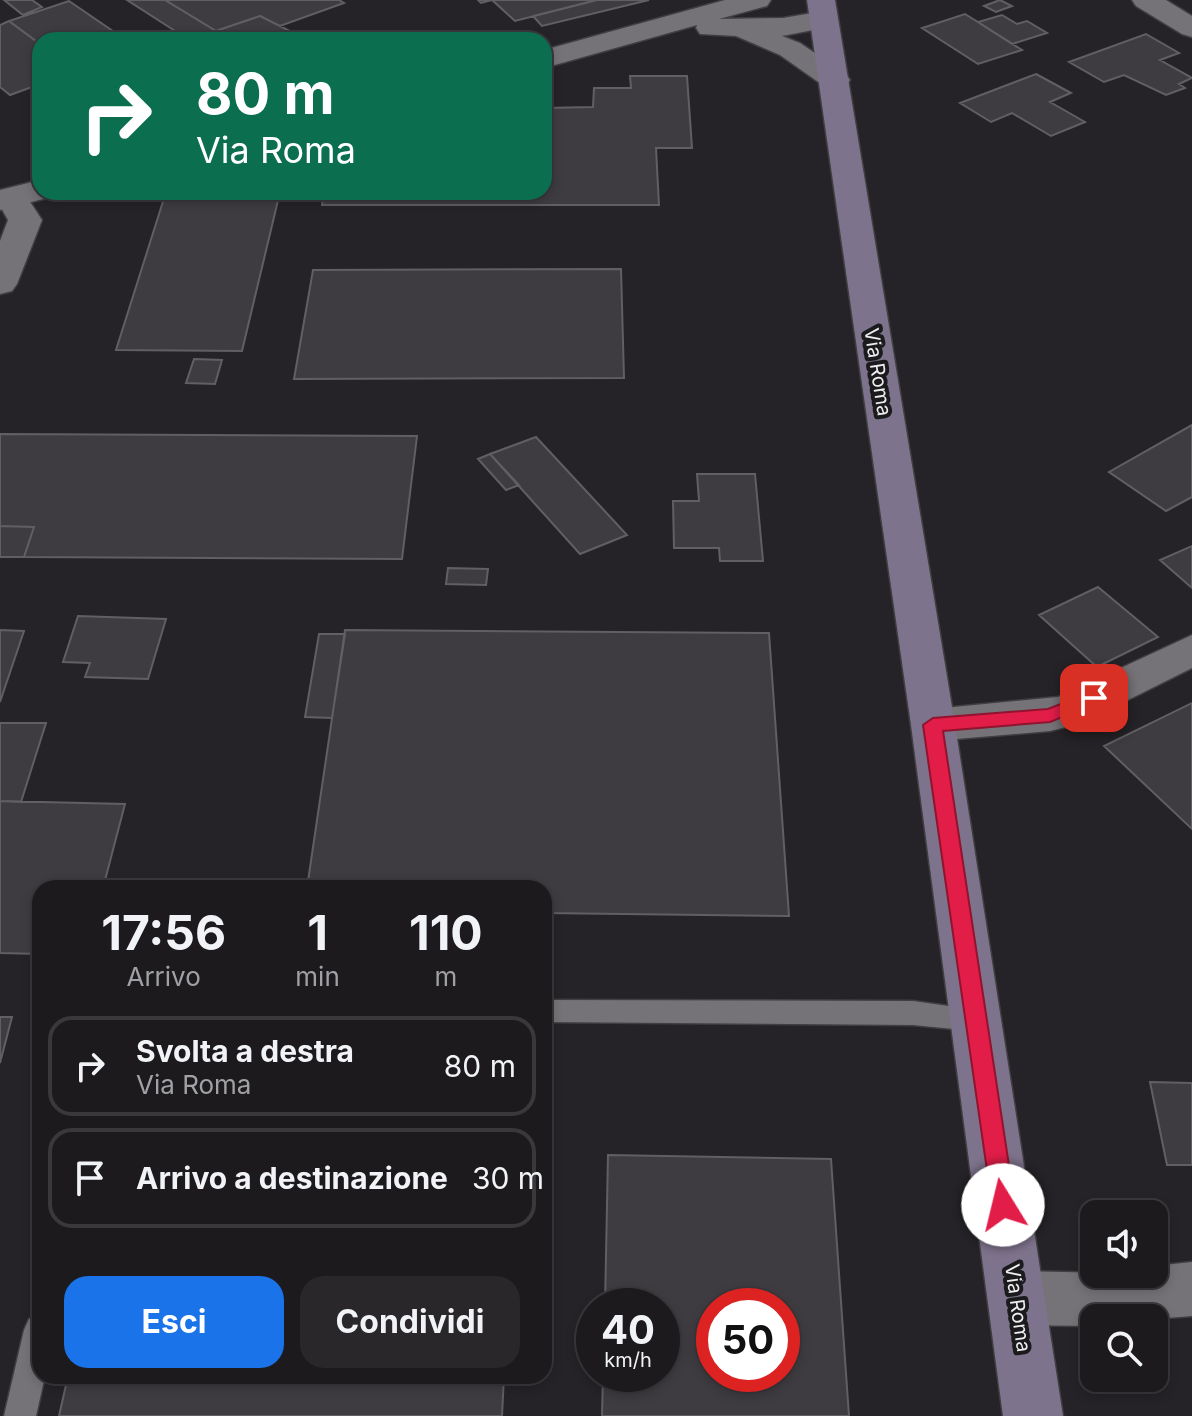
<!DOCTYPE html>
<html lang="it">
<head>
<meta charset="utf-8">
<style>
	:root { --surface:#1c1a1d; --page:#29272a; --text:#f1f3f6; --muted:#a0a1a4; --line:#3a383b; --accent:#1a73e8 }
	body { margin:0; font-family:Inter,sans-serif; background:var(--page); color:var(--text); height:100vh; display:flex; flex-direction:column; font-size:30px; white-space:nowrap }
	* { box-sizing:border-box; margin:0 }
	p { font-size:26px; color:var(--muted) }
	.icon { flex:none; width:44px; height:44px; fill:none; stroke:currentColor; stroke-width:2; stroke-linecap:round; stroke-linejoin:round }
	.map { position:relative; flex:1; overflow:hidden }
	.details { position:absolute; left:32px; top:880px; width:520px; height:504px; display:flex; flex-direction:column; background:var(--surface); border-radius:24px; box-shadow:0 4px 12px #0003,0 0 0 2px var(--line) }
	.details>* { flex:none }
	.top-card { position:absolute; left:32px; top:32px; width:520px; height:168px; border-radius:24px; box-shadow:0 4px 12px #0003,0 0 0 2px var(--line); background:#0b6e4f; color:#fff; overflow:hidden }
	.tools { position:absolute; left:1080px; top:1200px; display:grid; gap:16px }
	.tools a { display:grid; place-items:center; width:88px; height:88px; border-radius:16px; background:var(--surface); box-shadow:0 4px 12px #0003,0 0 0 2px var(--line); font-size:40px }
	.speed { position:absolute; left:576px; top:1288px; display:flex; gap:16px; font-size:40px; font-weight:700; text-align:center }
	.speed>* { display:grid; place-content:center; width:104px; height:104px; border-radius:50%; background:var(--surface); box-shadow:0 4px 12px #0003,0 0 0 2px var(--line); line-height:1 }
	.speed small { font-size:20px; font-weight:400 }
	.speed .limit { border:12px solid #d22; background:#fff; color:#111 }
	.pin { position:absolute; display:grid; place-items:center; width:68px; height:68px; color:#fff; margin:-34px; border-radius:16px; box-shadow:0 4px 12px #0006 }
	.me { position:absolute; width:88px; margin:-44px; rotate:351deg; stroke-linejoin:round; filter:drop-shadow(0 0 6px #0008) }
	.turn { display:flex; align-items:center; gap:28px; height:168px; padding:0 32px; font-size:36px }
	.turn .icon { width:104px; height:104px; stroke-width:2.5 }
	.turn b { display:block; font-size:56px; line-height:68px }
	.eta { display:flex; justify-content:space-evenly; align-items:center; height:136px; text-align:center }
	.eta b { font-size:48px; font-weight:700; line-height:56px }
	.button { display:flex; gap:16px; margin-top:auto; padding:16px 32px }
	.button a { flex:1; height:92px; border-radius:24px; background:var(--accent); color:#fff; font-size:32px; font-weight:700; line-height:92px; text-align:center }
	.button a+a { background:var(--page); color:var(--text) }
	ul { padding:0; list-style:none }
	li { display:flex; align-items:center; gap:24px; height:100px; margin:0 16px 12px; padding:0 16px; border:4px solid var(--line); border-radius:24px }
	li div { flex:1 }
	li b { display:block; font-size:30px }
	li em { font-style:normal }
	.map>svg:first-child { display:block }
	.building { fill:#3e3c40; stroke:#605f63; stroke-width:2; fill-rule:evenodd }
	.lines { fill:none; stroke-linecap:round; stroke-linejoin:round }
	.service-casing { stroke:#3f3e41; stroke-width:3 }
	.minor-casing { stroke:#3f3e41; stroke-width:3 }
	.tertiary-casing { stroke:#3f3e41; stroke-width:3 }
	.secondary-casing { stroke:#3f3e41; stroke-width:3 }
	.service { fill:#757377; fill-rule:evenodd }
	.minor { fill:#757377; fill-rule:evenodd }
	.tertiary { fill:#757377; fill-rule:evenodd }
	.secondary { fill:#7e738c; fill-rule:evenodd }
	.route { fill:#e11d48; stroke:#92132f; stroke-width:2 }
	.labels { text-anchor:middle; stroke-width:8; stroke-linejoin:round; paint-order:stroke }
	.street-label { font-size:20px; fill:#eeedf0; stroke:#1b1a1d }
</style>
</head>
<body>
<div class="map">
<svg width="1192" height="1416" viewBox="0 0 1192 1416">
	<rect width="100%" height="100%" fill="#252327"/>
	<path class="building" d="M4,0h28l10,7 -19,8z
		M127,0h38l51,31 -27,9z
		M165,0h174l5,3 -64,23 -20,-10 -44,15z
		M478,0h119l-82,21 -23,-21 -11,3z
		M597,0h52l-107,26 -9,-10z
		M1000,0l12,6 -16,6 -12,-6z
		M69,1l57,39h-86v4l-31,-23z
		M965,14l13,8 44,28 -44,14 -56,-36z
		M1002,15l15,9 10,-3 20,12 -35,11 -34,-22z
		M260,16l28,14 -27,10h-72z
		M9,21l31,23v40l-30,11 -10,-8v-62z
		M1146,34l33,19 -19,7 32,18 -13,6 6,4 -19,7 -42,-20 -20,7 -35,-20z
		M1036,74l35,19 -21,9 35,20 -34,14 -39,-23 -21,9 -31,-19z
		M630,76h57l5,72h-36l3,57h-337l2,-13h220v-84l49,-1 1,-19h37z
		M166,192h114l-38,159 -126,-1z
		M621,269l3,109 -330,1 19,-109z
		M194,359l28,1 -7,24 -29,-1z
		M1192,425v72l-26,14 -57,-39z
		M0,434l417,2 -15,123 -378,-2 10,-30 -34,-1z
		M536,437l91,98 -47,19 -90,-100z
		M490,454l29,31 -13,5 -28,-31z
		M697,474h58l8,87h-43l-1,-13h-45l-1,-47h26z
		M0,526l34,1 -10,30h-24z
		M1192,546v42l-32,-28z
		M448,568l40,1 -2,16 -40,-1z
		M1098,587l60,50 -61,30 -58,-52z
		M78,616l88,3 -18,60 -63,-2 5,-14 -27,-1z
		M0,630l24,1 -24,71z
		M345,630l424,3 20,283 -245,-3v-25h-237z
		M319,634h26l-13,84 -27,-1z
		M1192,703v126l-88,-83z
		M0,723h46l-25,79 -21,-1z
		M0,801l125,3 -22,84h-63v66l-40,-1z
		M0,1017h12l-12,46z
		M1150,1082l42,1v82h-25z
		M608,1155l223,4 18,257h-247l1,-42h59v-68h-57zM714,1306h68v68h-68z
		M68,1376h436l-2,40h-443z"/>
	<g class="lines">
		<g class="service-casing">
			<path id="service" d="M544,1000l369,1 71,10 4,8 -4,8 -10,4 -61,-6 -369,-3z
				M40,1315v61h5l-9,40h-32l20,-86 5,-11z"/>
		</g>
		<g class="minor-casing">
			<path id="minor" d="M1132,0h34l26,16v21l-10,-3 -46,-28z
				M11,188l12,3 19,29 -25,64 -5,7 -12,3v-53l8,-21 -8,-14v-15z
				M1192,635v33l-106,53 -16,5 -20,5 -117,10 -16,-5 -6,-11 6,-11 16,-5 125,-12z
				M1192,1262v54l-38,3 -60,-1v7l-4,1 -72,-1 -20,-8 -9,-19 9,-19 20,-8 136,3v-8z"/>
		</g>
		<g class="tertiary-casing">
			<path id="tertiary" d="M725,0h46l-4,6 -48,13 64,-1 41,-7 10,3 4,6 -4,6 -52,10 18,7 46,31 4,6 -4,6 -11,3 -11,-3 -44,-31 -44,-19 -36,-2 -4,-6 1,-3 -153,43v-18z
				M40,180v12h15l-4,5 -51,13v-20z"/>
		</g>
		<g class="secondary-casing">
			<path id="secondary" d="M807,0h28l120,725 108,691h-60l-92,-691z"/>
		</g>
		<use href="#service" class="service"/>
		<use href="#minor" class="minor"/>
		<use href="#tertiary" class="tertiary"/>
		<use href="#secondary" class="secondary"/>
	</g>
	<path class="route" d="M1094,691l6,2 3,5 -3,4 -50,20 -107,9 72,474 -4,7 -8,3 -8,-3 -3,-7 -69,-480 10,-7 115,-9z"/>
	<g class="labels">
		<g class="street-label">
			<text transform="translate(878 372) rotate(81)" y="7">Via Roma</text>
			<text transform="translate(1018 1308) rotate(82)" y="7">Via Roma</text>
		</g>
	</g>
</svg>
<div class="tools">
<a><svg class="icon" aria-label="sound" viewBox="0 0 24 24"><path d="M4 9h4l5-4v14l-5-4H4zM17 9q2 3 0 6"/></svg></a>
<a><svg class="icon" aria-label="search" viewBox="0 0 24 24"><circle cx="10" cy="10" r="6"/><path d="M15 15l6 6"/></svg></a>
</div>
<div class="speed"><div>40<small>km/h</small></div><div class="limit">50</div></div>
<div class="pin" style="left:1094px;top:698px;background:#d93025"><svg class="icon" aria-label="arrive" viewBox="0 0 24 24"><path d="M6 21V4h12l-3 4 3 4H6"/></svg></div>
<svg class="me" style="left:1003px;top:1205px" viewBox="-20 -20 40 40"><circle r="19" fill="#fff"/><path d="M0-13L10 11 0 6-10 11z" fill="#e11d48"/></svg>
<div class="top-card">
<div class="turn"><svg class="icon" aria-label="right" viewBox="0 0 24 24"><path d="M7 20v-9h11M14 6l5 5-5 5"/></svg><div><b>80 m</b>Via Roma</div></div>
</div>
<section class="details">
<div class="eta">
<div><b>17:56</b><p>Arrivo</p></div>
<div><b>1</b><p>min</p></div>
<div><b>110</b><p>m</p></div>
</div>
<ul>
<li><svg class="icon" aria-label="right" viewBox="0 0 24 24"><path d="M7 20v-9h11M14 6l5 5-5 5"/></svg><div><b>Svolta a destra</b><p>Via Roma</p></div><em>80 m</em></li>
<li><svg class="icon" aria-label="arrive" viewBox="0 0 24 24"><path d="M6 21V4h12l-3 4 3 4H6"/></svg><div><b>Arrivo a destinazione</b></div><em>30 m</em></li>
</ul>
<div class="button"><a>Esci</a><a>Condividi</a></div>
</section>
</div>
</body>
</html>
